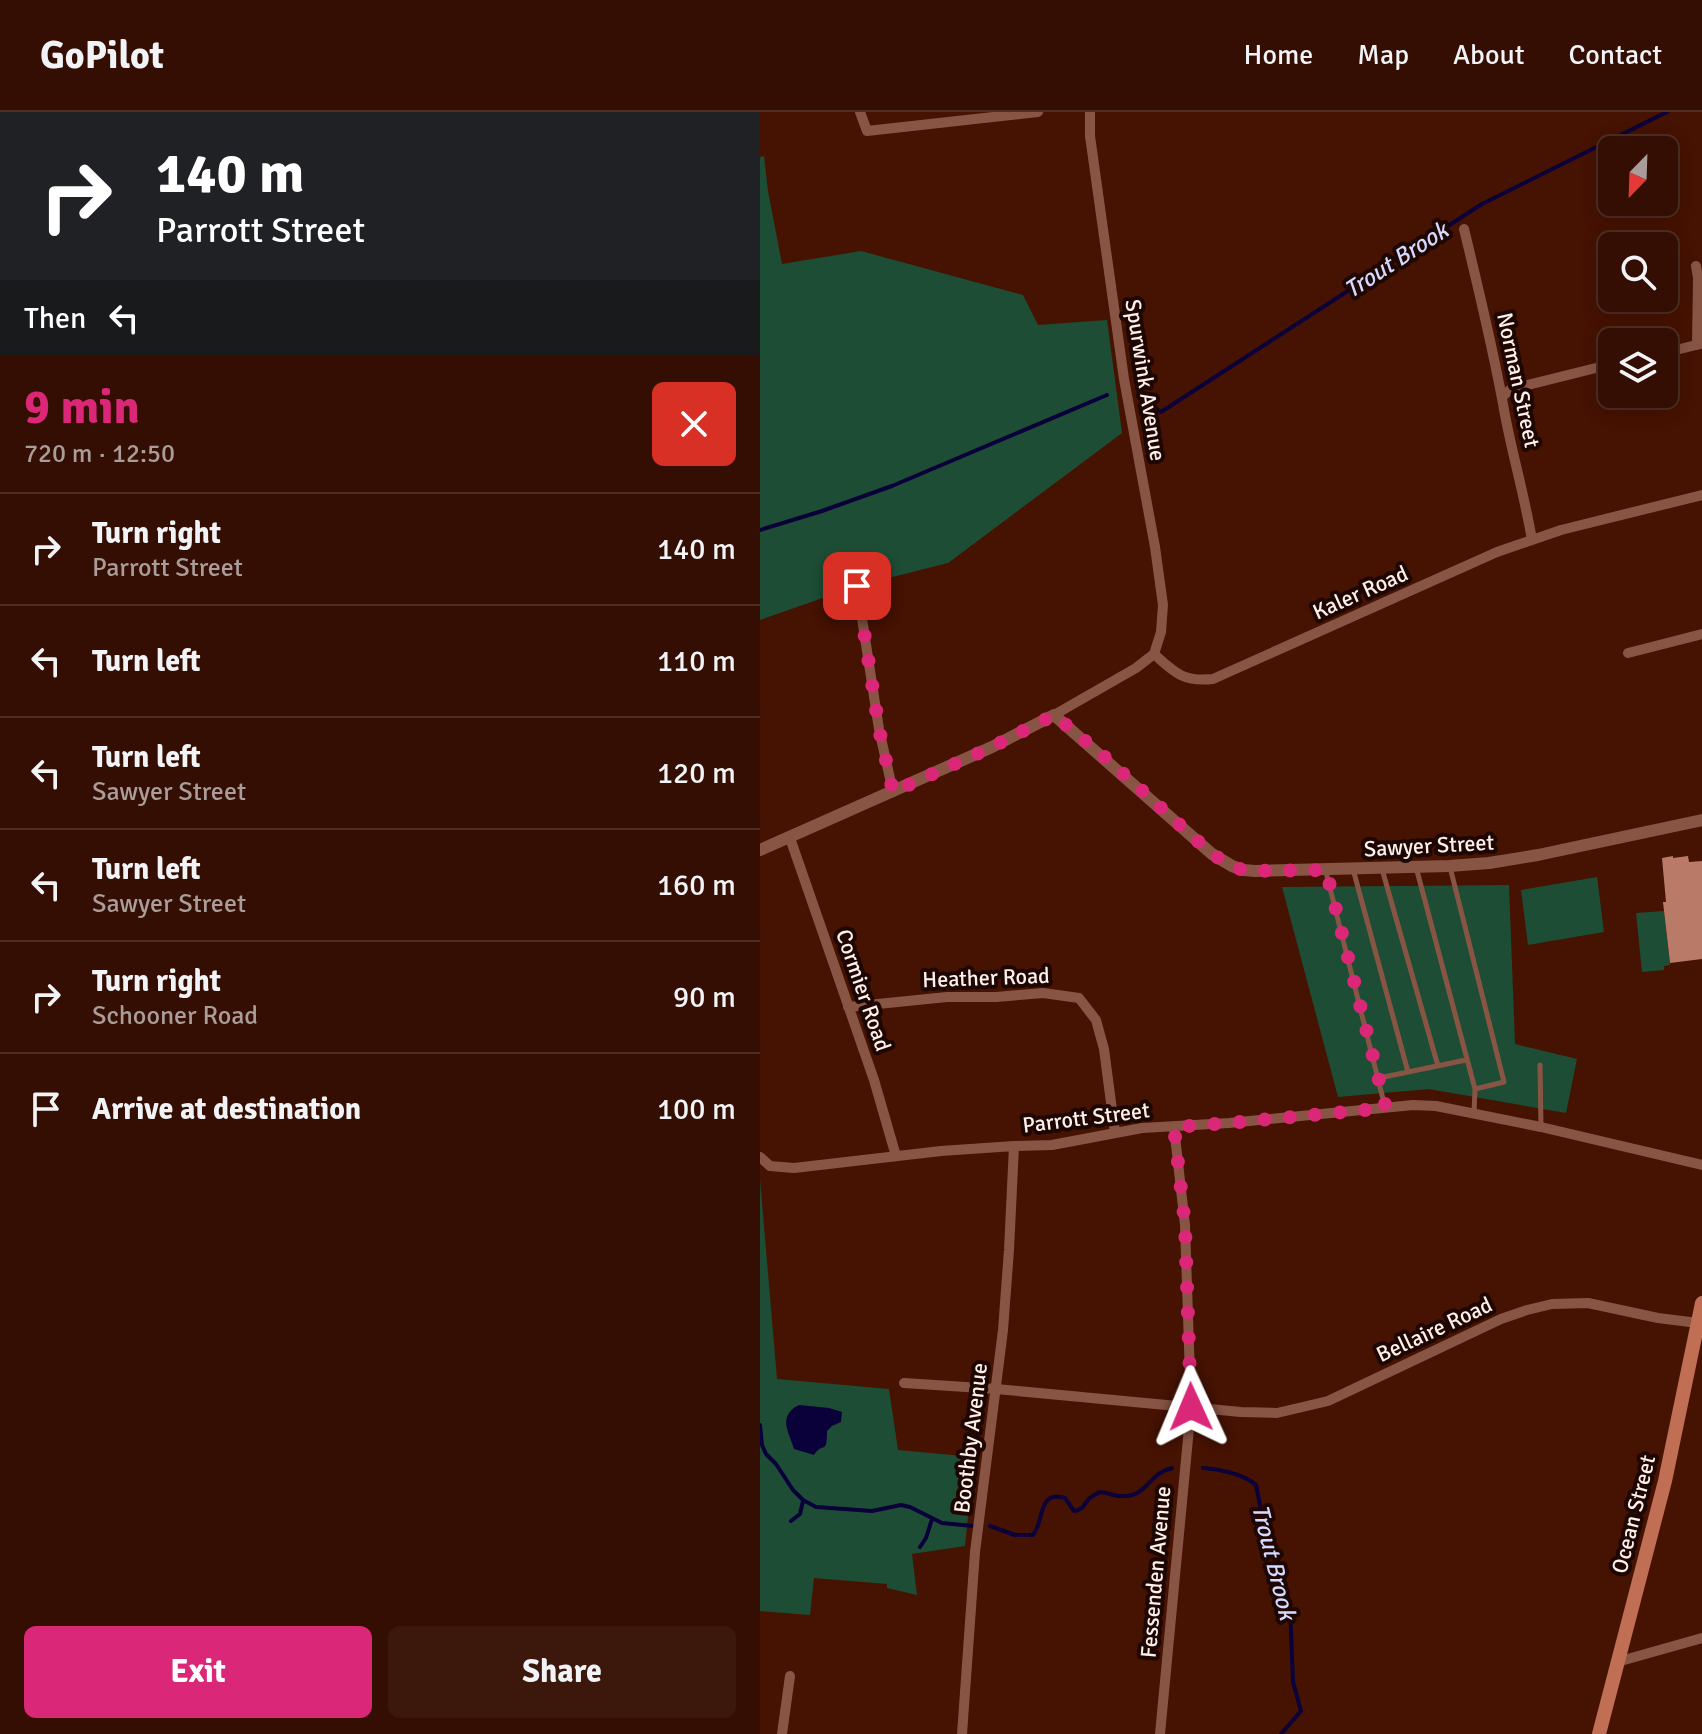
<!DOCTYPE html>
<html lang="en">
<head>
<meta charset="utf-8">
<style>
	:root { --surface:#340e02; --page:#3c170c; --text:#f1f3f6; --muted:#a99c99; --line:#4e2e24; --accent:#db2777 }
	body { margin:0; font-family:Signika,sans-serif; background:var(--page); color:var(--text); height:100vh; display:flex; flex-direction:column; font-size:30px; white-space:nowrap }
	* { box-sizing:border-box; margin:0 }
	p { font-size:26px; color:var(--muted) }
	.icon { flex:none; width:44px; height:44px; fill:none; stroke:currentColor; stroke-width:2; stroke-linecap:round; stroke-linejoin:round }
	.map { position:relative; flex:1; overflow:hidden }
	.side { display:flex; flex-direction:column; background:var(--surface); width:760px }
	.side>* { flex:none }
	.guide { background:#202124; color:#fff; overflow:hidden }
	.needle { width:52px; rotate:203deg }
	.buttons { position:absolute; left:838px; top:24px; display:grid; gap:16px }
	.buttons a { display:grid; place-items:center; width:80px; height:80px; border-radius:12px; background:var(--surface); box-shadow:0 4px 20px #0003,0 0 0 2px var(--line); font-size:40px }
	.pin { position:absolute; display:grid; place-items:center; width:68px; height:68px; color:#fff; margin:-34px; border-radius:16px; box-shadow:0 4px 12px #0006 }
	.me { position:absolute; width:88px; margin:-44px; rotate:359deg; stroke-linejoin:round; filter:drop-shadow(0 0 6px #0008) }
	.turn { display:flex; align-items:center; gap:28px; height:168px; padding:0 24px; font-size:36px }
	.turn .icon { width:104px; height:104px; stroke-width:2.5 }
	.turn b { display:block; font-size:56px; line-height:68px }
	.then { display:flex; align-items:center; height:76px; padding:0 24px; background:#0003; gap:16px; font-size:30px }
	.round { display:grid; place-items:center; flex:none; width:84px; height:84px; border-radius:12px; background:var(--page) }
	.head { display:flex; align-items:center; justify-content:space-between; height:136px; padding:0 24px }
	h1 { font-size:48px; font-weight:700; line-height:60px; color:var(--accent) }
	.cta { display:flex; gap:16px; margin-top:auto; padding:16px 24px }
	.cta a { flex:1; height:92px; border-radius:12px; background:var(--accent); color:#fff; font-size:32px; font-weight:700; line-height:92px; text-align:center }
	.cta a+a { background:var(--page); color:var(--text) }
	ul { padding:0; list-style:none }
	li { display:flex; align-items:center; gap:24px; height:112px; padding:0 24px; border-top:2px solid var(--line) }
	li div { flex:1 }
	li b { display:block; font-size:30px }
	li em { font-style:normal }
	header { display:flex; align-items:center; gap:48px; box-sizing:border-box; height:112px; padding:0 40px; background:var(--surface); border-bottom:2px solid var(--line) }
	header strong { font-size:38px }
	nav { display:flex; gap:44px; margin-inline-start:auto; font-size:28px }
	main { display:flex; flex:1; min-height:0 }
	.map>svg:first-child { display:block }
	.green { fill:#1d4e35 }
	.water { fill:#0b013a }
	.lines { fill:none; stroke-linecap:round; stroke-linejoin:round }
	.stream { stroke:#0b013a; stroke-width:4 }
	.building { fill:#b97b67 }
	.service { stroke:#885545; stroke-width:5 }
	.minor { stroke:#885545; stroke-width:10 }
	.tertiary { stroke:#885545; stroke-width:12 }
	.secondary { stroke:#c06f55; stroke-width:14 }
	.route { stroke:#db2777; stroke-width:14; stroke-dasharray:0 25.2 }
	.labels { text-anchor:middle; stroke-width:8; stroke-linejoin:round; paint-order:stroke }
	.street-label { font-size:22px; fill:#fef0eb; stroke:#1e0703 }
	.water-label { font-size:24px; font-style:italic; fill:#d3d9ff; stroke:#1e0703 }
</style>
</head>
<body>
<header>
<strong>GoPilot</strong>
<nav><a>Home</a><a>Map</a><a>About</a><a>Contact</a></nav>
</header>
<main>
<section class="side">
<div class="guide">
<div class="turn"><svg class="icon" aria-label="right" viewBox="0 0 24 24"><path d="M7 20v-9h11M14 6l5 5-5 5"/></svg><div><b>140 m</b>Parrott Street</div></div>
<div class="then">Then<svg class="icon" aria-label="left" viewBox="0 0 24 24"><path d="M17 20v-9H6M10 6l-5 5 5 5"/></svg></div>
</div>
<div class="head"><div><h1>9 min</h1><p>720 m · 12:50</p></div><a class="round" style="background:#d93025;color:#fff"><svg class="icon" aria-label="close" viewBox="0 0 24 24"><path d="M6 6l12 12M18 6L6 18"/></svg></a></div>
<ul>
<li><svg class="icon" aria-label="right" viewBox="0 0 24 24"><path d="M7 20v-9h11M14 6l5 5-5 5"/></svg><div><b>Turn right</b><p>Parrott Street</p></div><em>140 m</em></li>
<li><svg class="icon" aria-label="left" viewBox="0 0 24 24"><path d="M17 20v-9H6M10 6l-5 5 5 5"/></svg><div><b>Turn left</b></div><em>110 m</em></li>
<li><svg class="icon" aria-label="left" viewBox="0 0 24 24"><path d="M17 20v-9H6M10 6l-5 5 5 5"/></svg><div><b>Turn left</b><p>Sawyer Street</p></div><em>120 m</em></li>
<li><svg class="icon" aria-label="left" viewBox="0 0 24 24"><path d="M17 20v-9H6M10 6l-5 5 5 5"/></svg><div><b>Turn left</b><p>Sawyer Street</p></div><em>160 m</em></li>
<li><svg class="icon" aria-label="right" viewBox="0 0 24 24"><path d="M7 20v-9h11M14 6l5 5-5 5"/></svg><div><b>Turn right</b><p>Schooner Road</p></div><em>90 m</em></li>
<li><svg class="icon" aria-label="arrive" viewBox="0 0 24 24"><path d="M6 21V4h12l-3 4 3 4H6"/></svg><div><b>Arrive at destination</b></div><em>100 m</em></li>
</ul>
<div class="cta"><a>Exit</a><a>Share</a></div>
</section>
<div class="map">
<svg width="942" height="1622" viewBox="0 0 942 1622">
	<rect width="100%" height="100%" fill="#461202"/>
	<path class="green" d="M4,44l4,35 14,73 79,-13 162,44 15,30 69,-5 15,113 -174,130 -91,23 -97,34v-463z
		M837,765l7,55 -76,13 -7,-55z
		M749,773l6,159 62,15 -11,54 -137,-24 -91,8 -56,-210z
		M904,799l6,54 -6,1v4l-22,2 -6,-59z
		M0,1067l17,200 112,10 9,61 76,7 -9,89 -53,8 5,41 -30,-7v-4l-73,-6 -4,37 -50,-4z"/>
	<path class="water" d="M39,1293l30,3 13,4 -1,10 -9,4 -5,5c0,25 -4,10 -13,24l-20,-6c-5,-17 -17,-33 5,-44z"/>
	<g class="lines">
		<path class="stream" d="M379,283l22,17 321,-208 185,-92
			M0,418l62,-19 70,-25 215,-91
			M0,1313l2,20 4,9 10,10 17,26 10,10 13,7 56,4 29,-6 9,2 32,16 31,3
			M443,1356c16,1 41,6 53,17l9,45 16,38 9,38 3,76 8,29 -20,23
			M31,1409l9,-7 3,-13
			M230,1414l25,9h18c12,-15 4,-45 32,-37l9,13c9,-1 9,-5 14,-11 3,-4 8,-6 12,-8 7,0 13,4 20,4 28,2 28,-23 52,-28
			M160,1435l6,-9 6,-19"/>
	</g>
	<path class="building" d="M913,744v2l15,-2 1,6 13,-1v98l-32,4 -7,-61h3l-4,-44z"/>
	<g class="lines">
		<path class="service" d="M656,755l59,222 -1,24
			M690,755l54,215 -29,7
			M593,757l55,203
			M622,757l56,197
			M566,760l59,235
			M780,953l1,62
			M619,966l87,-18"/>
		<path class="minor" d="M100,0l7,19 171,-19
			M330,0v24l34,243 31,168 8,58 -2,27 -7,22
			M704,117c15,62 30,123 41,186 8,42 20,83 27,125
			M936,154l2,12 -1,67
			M904,241l36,-9
			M743,284l8,-7 101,-25
			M97,474l22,143 14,63
			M868,541l74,-19
			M394,542c21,19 29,28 59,25l284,-127 64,-22 141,-35
			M294,603l82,-47 18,-14
			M30,726l84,242 22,76
			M88,895l99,-10h49l47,-4 36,5 17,22 8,29 11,84
			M0,1045l10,9 24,2 147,-17 73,-5 38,-1 90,-17 87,-5 184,-18 23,1 105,21 161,38
			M144,1271l92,6 245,23 36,1 51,-12 173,-82 26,-9 25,-6 36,-1 70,15 40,5
			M857,1550l85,-24
			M22,1622l8,-58
			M202,1622l13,-182 28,-222 6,-80 5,-104
			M400,1622l31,-327 -6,-182 -11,-98"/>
		<path class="tertiary" d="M0,738l232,-103 62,-32 158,139 20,12 11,4 12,1 194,-5 40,-3 49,-8 164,-35"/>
		<path class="secondary" d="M839,1622l66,-253 37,-178"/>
	</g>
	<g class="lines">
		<path class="route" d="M97,474l22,143 14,63 99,-45 62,-32 52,43 106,96 20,12 11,4 12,1 71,-1 60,238 -157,15 -55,4 11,98 6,182"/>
	</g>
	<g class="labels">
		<g class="street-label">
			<text transform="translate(386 268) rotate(81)" y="8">Spurwink Avenue</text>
			<text transform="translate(759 268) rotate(78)" y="8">Norman Street</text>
			<text transform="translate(600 480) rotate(-24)" y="8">Kaler Road</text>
			<text transform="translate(669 733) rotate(-3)" y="8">Sawyer Street</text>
			<text transform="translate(226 865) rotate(-2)" y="8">Heather Road</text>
			<text transform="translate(104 878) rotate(71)" y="8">Cormier Road</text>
			<text transform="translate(326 1005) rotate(-7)" y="8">Parrott Street</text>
			<text transform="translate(674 1217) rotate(-25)" y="8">Bellaire Road</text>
			<text transform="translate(210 1326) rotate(-83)" y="8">Boothby Avenue</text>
			<text transform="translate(873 1402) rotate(-76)" y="8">Ocean Street</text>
			<text transform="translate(395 1460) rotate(-85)" y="8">Fessenden Avenue</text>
		</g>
		<g class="water-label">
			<text transform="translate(636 148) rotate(-33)" y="8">Trout Brook</text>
			<text transform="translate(514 1450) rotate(76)" y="8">Trout Brook</text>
		</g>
	</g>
</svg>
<div class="buttons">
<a><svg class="needle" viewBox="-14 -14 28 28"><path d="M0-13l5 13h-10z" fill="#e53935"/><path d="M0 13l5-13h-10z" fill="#a99c99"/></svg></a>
<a><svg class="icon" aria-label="search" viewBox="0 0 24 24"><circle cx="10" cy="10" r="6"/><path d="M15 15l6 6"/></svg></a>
<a><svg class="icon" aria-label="layers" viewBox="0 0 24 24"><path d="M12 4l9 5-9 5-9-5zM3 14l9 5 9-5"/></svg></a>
</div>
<div class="pin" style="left:97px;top:474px;background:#d93025"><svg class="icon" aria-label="arrive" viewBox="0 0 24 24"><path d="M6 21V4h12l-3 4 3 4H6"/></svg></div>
<svg class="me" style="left:431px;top:1295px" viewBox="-20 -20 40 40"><path d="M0-17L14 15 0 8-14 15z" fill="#db2777" stroke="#fff" stroke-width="4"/></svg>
</div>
</main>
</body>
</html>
